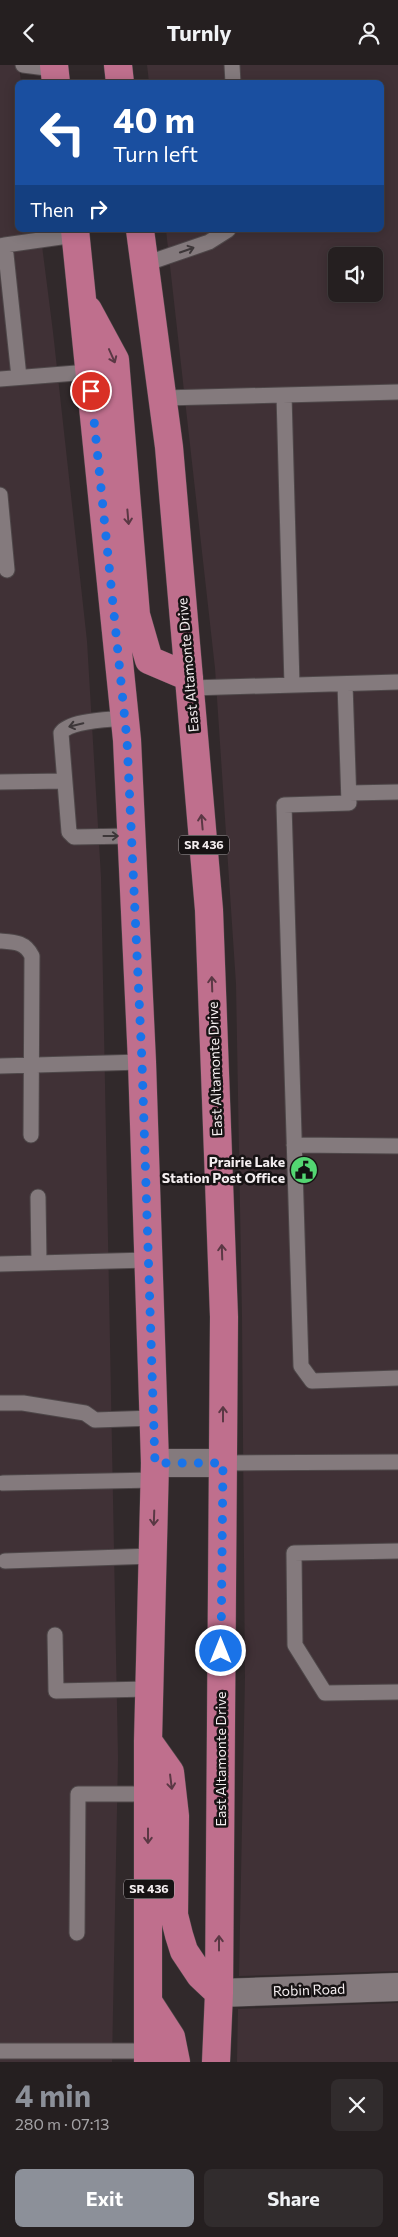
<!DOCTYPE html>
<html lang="en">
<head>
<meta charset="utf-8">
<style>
	:root { --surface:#251f20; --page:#312c2d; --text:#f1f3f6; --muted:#a3a2a5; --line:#423d3e; --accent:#8c9099 }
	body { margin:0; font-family:Commissioner,sans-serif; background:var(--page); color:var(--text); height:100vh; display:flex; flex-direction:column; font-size:19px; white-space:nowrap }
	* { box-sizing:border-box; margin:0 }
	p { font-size:16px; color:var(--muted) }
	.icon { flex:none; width:28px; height:28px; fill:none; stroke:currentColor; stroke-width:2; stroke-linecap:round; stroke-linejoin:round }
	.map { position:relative; height:1997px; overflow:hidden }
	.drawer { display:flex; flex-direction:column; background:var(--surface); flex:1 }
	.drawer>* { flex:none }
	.guide { position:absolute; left:15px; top:15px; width:369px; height:152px; border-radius:8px; box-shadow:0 2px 12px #0003,0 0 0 1px var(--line); background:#1a4fa0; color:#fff; overflow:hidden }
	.controls { position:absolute; left:328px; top:182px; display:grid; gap:10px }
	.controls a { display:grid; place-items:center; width:55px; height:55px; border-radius:8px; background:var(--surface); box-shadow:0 2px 12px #0003,0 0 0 1px var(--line); font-size:25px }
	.pin { position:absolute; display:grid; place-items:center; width:42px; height:42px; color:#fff; margin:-21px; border:2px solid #fff; border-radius:50%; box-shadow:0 1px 5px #0007 }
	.me { position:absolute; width:55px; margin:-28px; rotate:0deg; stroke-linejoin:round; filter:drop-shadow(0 0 4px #0008) }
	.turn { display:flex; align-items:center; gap:18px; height:105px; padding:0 15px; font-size:22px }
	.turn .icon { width:65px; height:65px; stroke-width:2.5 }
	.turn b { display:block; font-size:35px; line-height:42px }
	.then { display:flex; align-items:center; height:48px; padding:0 15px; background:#0003; gap:10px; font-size:19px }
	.round { display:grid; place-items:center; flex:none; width:52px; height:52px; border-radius:8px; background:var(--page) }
	.overview { display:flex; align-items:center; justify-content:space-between; height:85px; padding:0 15px }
	h1 { font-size:30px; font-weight:700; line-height:38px; color:var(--accent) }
	.primary-button { display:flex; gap:10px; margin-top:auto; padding:10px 15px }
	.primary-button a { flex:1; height:58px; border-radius:8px; background:var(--accent); color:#fff; font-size:20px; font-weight:700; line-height:58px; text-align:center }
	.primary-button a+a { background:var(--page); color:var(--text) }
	header { display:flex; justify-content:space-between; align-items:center; height:65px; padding:0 15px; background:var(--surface); font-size:22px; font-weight:700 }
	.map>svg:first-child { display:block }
	.built { fill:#403136; fill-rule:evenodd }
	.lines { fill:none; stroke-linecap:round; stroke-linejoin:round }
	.lane-casing { stroke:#4e4749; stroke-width:17 }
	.street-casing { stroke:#4e4749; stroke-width:29 }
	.primary-casing { stroke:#4e4749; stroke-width:29 }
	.lane { stroke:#847a7d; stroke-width:15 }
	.street { stroke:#847a7d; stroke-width:28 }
	.primary { stroke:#bf6f8d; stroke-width:28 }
	.oneway { stroke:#3d3739 }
	.oneway2 { stroke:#5a3844 }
	.route { stroke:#1a73e8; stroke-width:9; stroke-dasharray:0 16.2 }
	.labels { text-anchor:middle; stroke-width:5; stroke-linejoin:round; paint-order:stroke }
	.shield { fill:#171314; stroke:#b2acae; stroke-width:1 }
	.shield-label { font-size:12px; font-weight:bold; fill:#f4eef0 }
	.street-label { font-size:14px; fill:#f4eef0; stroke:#171314 }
	.poi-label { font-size:14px; font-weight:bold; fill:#f4eef0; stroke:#171314; text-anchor:end }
</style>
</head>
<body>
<header><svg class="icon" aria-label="back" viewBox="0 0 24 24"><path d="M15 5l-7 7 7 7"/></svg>Turnly<svg class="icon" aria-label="person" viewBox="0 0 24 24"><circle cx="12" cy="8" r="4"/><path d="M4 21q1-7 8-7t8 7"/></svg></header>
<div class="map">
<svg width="398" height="1997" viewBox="0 0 398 1997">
	<rect width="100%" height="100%" fill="#31292b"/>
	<path class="built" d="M0,0h19l2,17 -3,1v147h22l13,102 34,309 14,236 17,881 -6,304h-112z
		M147,0h251v1906l-159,5 6,-299 -3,-360 -6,-333 -21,-316 -49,-438h215v-147l-232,-1zM336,191h38v38h-38z
		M398,1938v59h-161l1,-53z"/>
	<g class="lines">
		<g class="lane-casing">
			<path id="lane" d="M23,0l31,4
				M232,0l1,18
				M5,180l70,-10
				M0,181l5,-1 14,132
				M145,199l64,-22 19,-12
				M0,314l89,-7
				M284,330l8,290
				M163,333l235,-6
				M0,430l7,75
				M345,619l4,119 -65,2 17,561 11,15 86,-3
				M191,623l207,-6
				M125,653c-17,2 -55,2 -64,15l8,99 5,5 57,-1
				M0,717l64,-1
				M349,728l49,-1
				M0,876c15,1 25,1 32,15l-1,179
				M0,1001l142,-4
				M294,1080l104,1
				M38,1132l1,66
				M0,1199l148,-4
				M0,1338h23l62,10 10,7 59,-2
				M223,1398l175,-1
				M3,1418l152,-3
				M398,1486l-104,2 1,92 30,48 73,-1
				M5,1496l148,-5
				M55,1570l1,56 93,-2
				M77,1868l1,-139h70
				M0,1986h148"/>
		</g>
		<g class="street-casing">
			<path id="street" d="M155,1398h68
				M219,1928l179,-6"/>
		</g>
		<g class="primary-casing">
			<path id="primary" d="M54,0l2,18
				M118,0l2,18
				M75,165l52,510 15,322 13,401 -7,278v321
				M140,165l29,217 40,463 15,407 -5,676 -3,69
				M88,245l27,50 21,255 13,45 40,17
				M148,1676l22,31 5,44 -1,99 5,20 5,16 16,24 19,18
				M149,1938l22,34 5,25"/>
		</g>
		<use href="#lane" class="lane"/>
		<use href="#street" class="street"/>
		<use href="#primary" class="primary"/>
	</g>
	<defs><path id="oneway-shaft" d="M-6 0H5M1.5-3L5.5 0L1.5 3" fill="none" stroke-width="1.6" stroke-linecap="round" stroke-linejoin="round" transform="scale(1.25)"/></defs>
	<g class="oneway">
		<use href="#oneway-shaft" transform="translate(187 185) rotate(-19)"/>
		<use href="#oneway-shaft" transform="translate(76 660) rotate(167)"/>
		<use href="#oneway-shaft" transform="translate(111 771)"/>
	</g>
	<g class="oneway2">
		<use href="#oneway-shaft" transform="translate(112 291) rotate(66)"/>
		<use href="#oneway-shaft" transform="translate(128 452) rotate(85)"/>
		<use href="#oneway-shaft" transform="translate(202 757) rotate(-95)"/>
		<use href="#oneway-shaft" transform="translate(212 919) rotate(-92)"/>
		<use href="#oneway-shaft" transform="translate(222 1187) rotate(-92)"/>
		<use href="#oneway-shaft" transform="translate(223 1349) rotate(-90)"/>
		<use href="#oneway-shaft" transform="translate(154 1453) rotate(92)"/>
		<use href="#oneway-shaft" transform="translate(171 1717) rotate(83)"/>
		<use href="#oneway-shaft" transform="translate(148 1771) rotate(90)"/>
		<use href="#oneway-shaft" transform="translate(219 1878) rotate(-90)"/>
	</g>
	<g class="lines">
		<path class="route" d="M91,326l36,349 15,322 13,401h68l-2,188"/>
	</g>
	<defs>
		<g id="civic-disc" transform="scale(1.4375)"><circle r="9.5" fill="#53d672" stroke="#171314"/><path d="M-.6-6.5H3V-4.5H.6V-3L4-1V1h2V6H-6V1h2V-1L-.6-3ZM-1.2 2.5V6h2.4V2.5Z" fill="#111"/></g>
	</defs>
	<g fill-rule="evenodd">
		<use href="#civic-disc" x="304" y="1105"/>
	</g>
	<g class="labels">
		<g class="shield">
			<rect x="179" y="770.5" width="50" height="19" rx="4"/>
			<rect x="124" y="1814.5" width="50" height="19" rx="4"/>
		</g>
		<g class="shield-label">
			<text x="204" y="784">SR 436</text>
			<text x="149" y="1828">SR 436</text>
		</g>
		<g class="street-label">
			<text transform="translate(188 600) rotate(-95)" y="5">East Altamonte Drive</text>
			<text transform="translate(215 1004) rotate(-92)" y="5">East Altamonte Drive</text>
			<text transform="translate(221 1694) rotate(-90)" y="5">East Altamonte Drive</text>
			<text transform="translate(309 1925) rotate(-2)" y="5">Robin Road</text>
		</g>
		<g class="poi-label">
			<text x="285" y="1102">Prairie Lake<tspan x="285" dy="16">Station Post Office</tspan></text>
		</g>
	</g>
</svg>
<div class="controls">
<a><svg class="icon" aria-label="sound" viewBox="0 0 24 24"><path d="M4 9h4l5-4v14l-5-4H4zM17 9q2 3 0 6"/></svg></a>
</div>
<div class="pin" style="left:91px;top:326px;background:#d93025"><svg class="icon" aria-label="arrive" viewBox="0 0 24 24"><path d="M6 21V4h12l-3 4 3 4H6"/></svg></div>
<svg class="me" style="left:221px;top:1586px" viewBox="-20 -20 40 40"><circle r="17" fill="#1a73e8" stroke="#fff" stroke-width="3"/><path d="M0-11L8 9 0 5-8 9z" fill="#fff"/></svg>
<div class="guide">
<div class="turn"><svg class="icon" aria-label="left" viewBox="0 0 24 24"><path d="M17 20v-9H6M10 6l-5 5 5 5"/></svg><div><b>40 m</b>Turn left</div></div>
<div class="then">Then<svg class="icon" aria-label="right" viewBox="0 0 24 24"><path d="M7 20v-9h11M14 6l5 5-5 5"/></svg></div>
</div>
</div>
<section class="drawer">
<div class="overview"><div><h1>4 min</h1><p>280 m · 07:13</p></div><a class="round"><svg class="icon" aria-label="close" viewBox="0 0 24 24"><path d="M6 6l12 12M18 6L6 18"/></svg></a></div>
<div class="primary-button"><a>Exit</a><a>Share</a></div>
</section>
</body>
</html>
